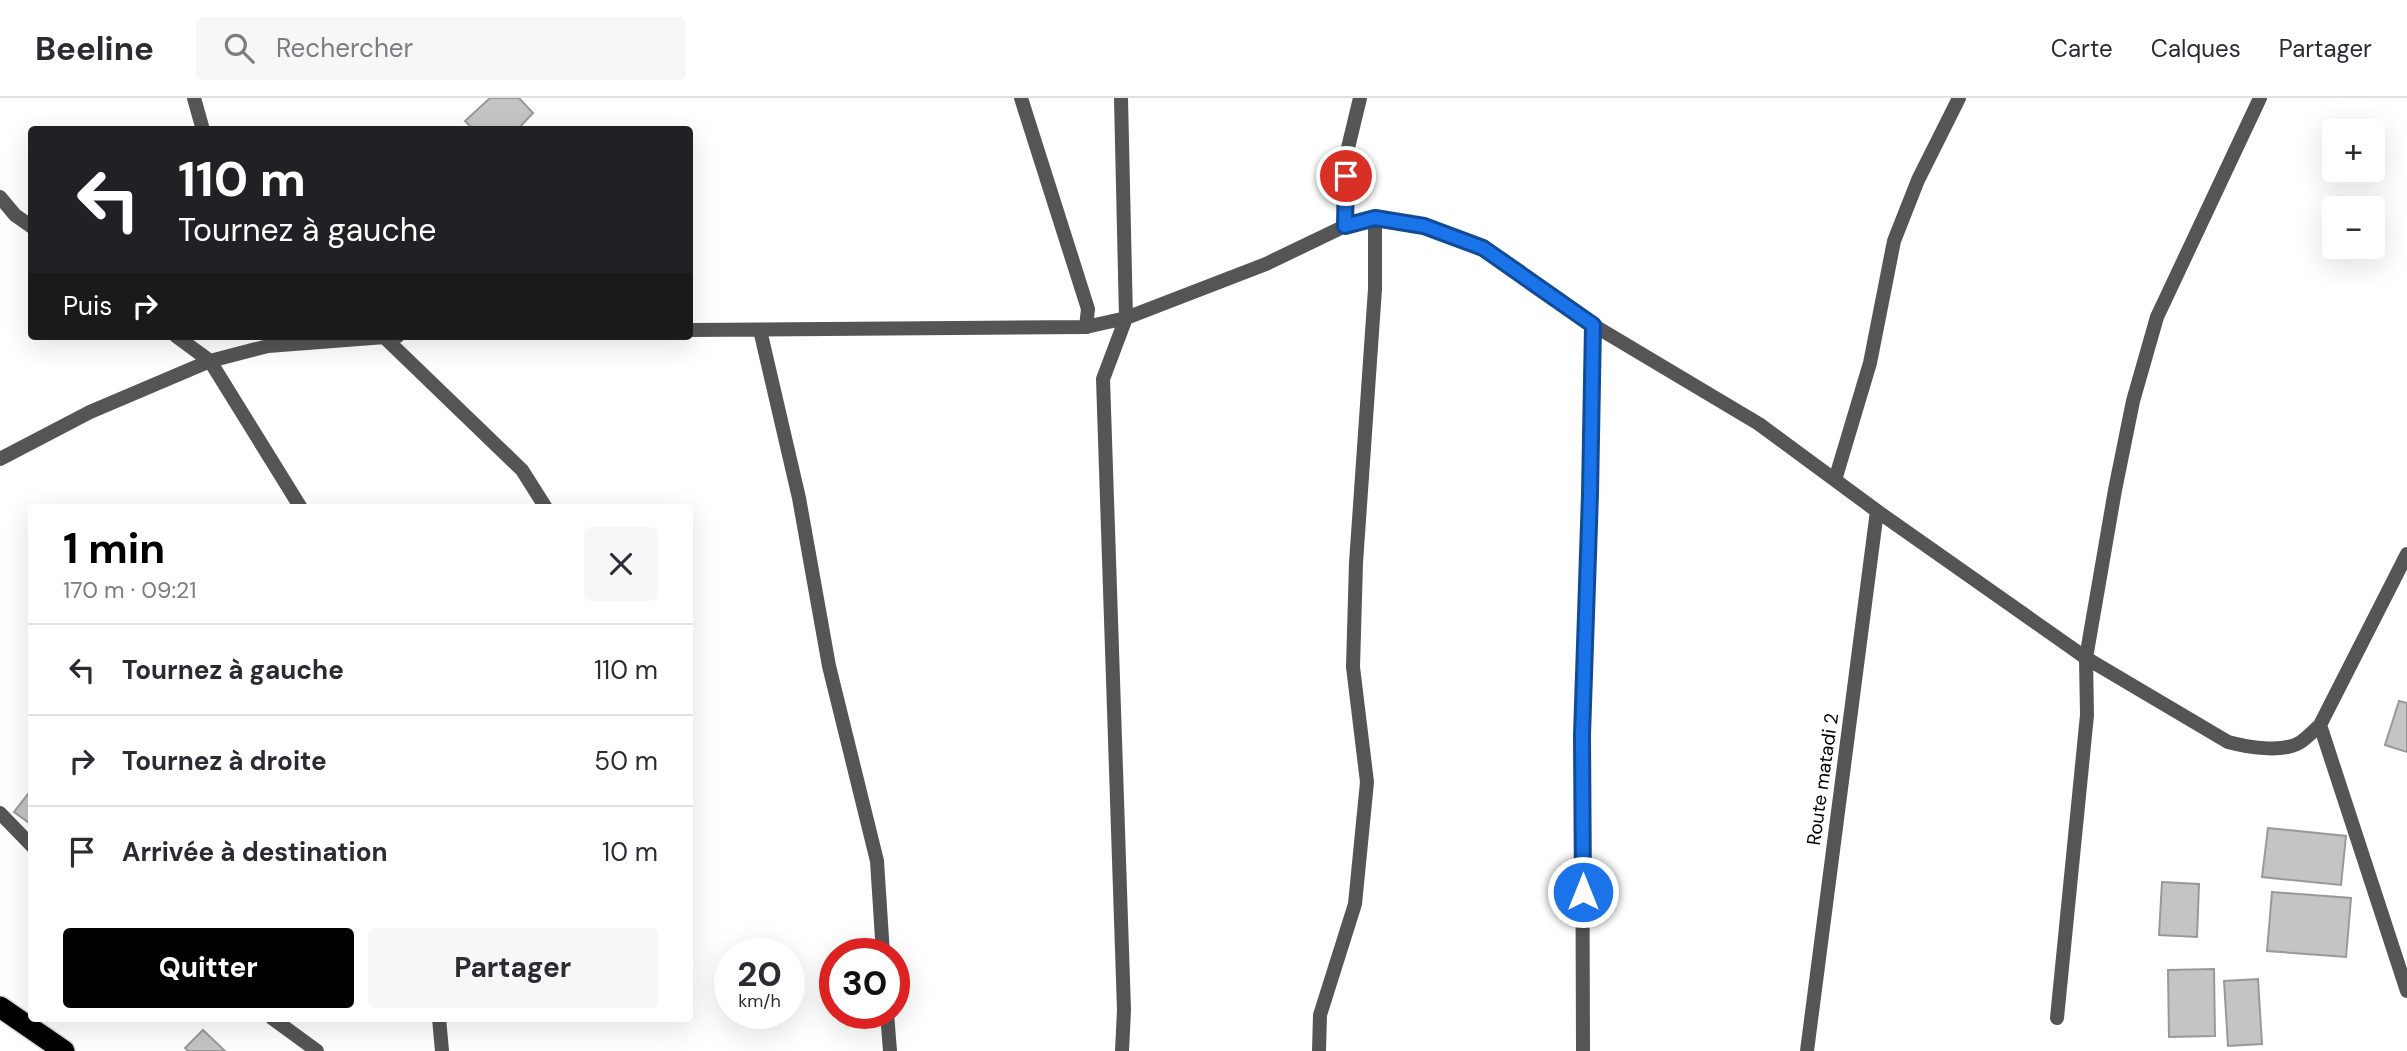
<!DOCTYPE html>
<html lang="fr">
<head>
<meta charset="utf-8">
<style>
	:root { --surface:#fff; --page:#f7f7f7; --text:#2b2b33; --muted:#7c7c81; --line:#e1e1e2; --accent:#000 }
	body { margin:0; font-family:"DM Sans",sans-serif; background:var(--page); color:var(--text); height:100vh; display:flex; flex-direction:column; font-size:26px; white-space:nowrap }
	* { box-sizing:border-box; margin:0 }
	p { font-size:23px; color:var(--muted) }
	.icon { flex:none; width:38px; height:38px; fill:none; stroke:currentColor; stroke-width:2; stroke-linecap:round; stroke-linejoin:round }
	.map { position:relative; flex:1; overflow:hidden }
	.side { position:absolute; left:28px; top:406px; width:665px; height:518px; display:flex; flex-direction:column; background:var(--surface); border-radius:7px; box-shadow:0 7px 28px #0002 }
	.side>* { flex:none }
	.guide { position:absolute; left:28px; top:28px; width:665px; height:214px; border-radius:7px; box-shadow:0 7px 28px #0002; background:#202124; color:#fff; overflow:hidden }
	.tools { position:absolute; left:2322px; top:21px; display:grid; gap:14px }
	.tools a { display:grid; place-items:center; width:63px; height:63px; border-radius:7px; background:var(--surface); box-shadow:0 7px 28px #0002; font-size:35px }
	.speed { position:absolute; left:714px; top:840px; display:flex; gap:14px; font-size:35px; font-weight:700; text-align:center }
	.speed>* { display:grid; place-content:center; width:91px; height:91px; border-radius:50%; background:var(--surface); box-shadow:0 7px 28px #0002; line-height:1 }
	.speed small { font-size:18px; font-weight:400 }
	.speed .limit { border:10px solid #d22; background:#fff; color:#111 }
	.pin { position:absolute; display:grid; place-items:center; width:60px; height:60px; color:#fff; margin:-30px; border:4px solid #fff; border-radius:50%; box-shadow:0 2px 7px #0007 }
	.me { position:absolute; width:77px; margin:-38px; rotate:0deg; stroke-linejoin:round; filter:drop-shadow(0 0 5px #0008) }
	.turn { display:flex; align-items:center; gap:24px; height:147px; padding:0 35px; font-size:32px }
	.turn .icon { width:91px; height:91px; stroke-width:2.5 }
	.turn b { display:block; font-size:49px; line-height:60px }
	.then { display:flex; align-items:center; height:66px; padding:0 35px; background:#0003; gap:14px; font-size:26px }
	.round { display:grid; place-items:center; flex:none; width:74px; height:74px; border-radius:7px; background:var(--page) }
	.head { display:flex; align-items:center; justify-content:space-between; height:119px; padding:0 35px }
	h1 { font-size:42px; font-weight:700; line-height:52px; color:var(--accent) }
	.primary-button { display:flex; gap:14px; margin-top:auto; padding:14px 35px }
	.primary-button a { flex:1; height:80px; border-radius:7px; background:var(--accent); color:#fff; font-size:28px; font-weight:700; line-height:80px; text-align:center }
	.primary-button a+a { background:var(--page); color:var(--text) }
	ul { padding:0; list-style:none }
	li { display:flex; align-items:center; gap:21px; height:91px; padding:0 35px; border-top:2px solid var(--line) }
	li div { flex:1 }
	li b { display:block; font-size:26px }
	li em { font-style:normal }
	header { display:flex; align-items:center; gap:42px; box-sizing:border-box; height:98px; padding:0 35px; background:var(--surface); border-bottom:2px solid var(--line) }
	header strong { font-size:33px }
	nav { display:flex; gap:38px; margin-inline-start:auto; font-size:24px }
	.search { width:490px; height:63px; background:var(--page); display:flex; align-items:center; gap:18px; box-sizing:border-box; padding:0 24px; border-radius:7px; color:var(--muted); font-size:26px }
	.map>svg:first-child { display:block }
	.building { fill:#c4c4c4; stroke:#999; stroke-width:2 }
	.lines { fill:none; stroke-linecap:round; stroke-linejoin:round }
	.highway-casing { stroke:#dbdbdb; stroke-width:24 }
	.lane { stroke:#555; stroke-width:14 }
	.street { stroke:#555; stroke-width:14 }
	.highway { stroke:#000; stroke-width:21 }
	.route-casing { stroke:#114b97; stroke-width:18 }
	.route { stroke:#1a73e8; stroke-width:12 }
	.labels { text-anchor:middle; stroke-width:5; stroke-linejoin:round; paint-order:stroke }
	.street-label { font-size:19px; fill:#000; stroke:#fff }
</style>
</head>
<body>
<header>
<strong>Beeline</strong>
<div class="search"><svg class="icon" aria-label="search" viewBox="0 0 24 24"><circle cx="10" cy="10" r="6"/><path d="M15 15l6 6"/></svg>Rechercher</div>
<nav><a>Carte</a><a>Calques</a><a>Partager</a></nav>
</header>
<div class="map">
<svg width="2407" height="953" viewBox="0 0 2407 953">
	<rect width="100%" height="100%" fill="#fff"/>
	<path class="building" d="M490,0h29l14,15 -16,17h-43l-9,-9z
		M2399,603l8,2v49l-22,-7z
		M32,691v36l-18,-13z
		M2268,730l78,8 -5,49 -79,-8z
		M2162,784l37,2 -2,53 -38,-2z
		M2272,794l79,6 -5,59 -79,-6z
		M2214,871l1,67 -46,1 -1,-67z
		M2258,881l4,65 -34,2 -4,-65z
		M203,932l22,21h-37l-3,-3z"/>
	<g class="lines">
		<g class="highway-casing">
			<path id="highway" d="M0,909l64,44"/>
		</g>
		<path class="lane" d="M1021,0l67,211 -2,18"/>
		<path class="street" d="M194,0l9,32
			M1121,0l5,220 -23,61 21,631 -2,41
			M0,99l15,18 17,12
			M1345,128l2,-74 13,-54
			M690,232l396,-3 40,-9 140,-54 79,-38 30,-8 49,8 59,22 110,77 166,99 118,87 209,147 142,84c19,5 53,11 71,1 7,-4 14,-12 21,-18l87,-171
			M760,232l39,168 30,168 48,195 6,93
			M176,238l34,25 91,147
			M384,239l138,133 24,38
			M0,361l90,-47 120,-51 58,-15 130,-10
			M1835,382l35,-117 24,-122 24,-61 41,-82
			M2320,627l87,266
			M0,715l32,33
			M887,915l3,38
			M272,920l45,33
			M439,920l3,33
			M2057,920l30,-303 -1,-57 29,-168 18,-89 24,-84 103,-219
			M1319,953l1,-36 35,-111 12,-122 -14,-115 3,-104 19,-274v-71
			M1583,953l-1,-316 8,-241 3,-169
			M1807,953l70,-540"/>
		<use href="#highway" class="highway"/>
	</g>
	<g class="lines">
		<g class="route-casing">
			<path id="route" d="M1346,78l-1,50 30,-8 49,8 59,22 110,77 -3,169 -8,241 1,157"/>
		</g>
		<use href="#route" class="route"/>
	</g>
	<g class="labels">
		<g class="street-label">
			<text transform="translate(1822 681) rotate(-82)" y="7">Route matadi 2</text>
		</g>
	</g>
</svg>
<div class="tools">
<a>+</a>
<a>−</a>
</div>
<div class="speed"><div>20<small>km/h</small></div><div class="limit">30</div></div>
<div class="pin" style="left:1346px;top:78px;background:#d93025"><svg class="icon" aria-label="arrive" viewBox="0 0 24 24"><path d="M6 21V4h12l-3 4 3 4H6"/></svg></div>
<svg class="me" style="left:1583px;top:794px" viewBox="-20 -20 40 40"><circle r="17" fill="#1a73e8" stroke="#fff" stroke-width="3"/><path d="M0-11L8 9 0 5-8 9z" fill="#fff"/></svg>
<div class="guide">
<div class="turn"><svg class="icon" aria-label="left" viewBox="0 0 24 24"><path d="M17 20v-9H6M10 6l-5 5 5 5"/></svg><div><b>110 m</b>Tournez à gauche</div></div>
<div class="then">Puis<svg class="icon" aria-label="right" viewBox="0 0 24 24"><path d="M7 20v-9h11M14 6l5 5-5 5"/></svg></div>
</div>
<section class="side">
<div class="head"><div><h1>1 min</h1><p>170 m · 09:21</p></div><a class="round"><svg class="icon" aria-label="close" viewBox="0 0 24 24"><path d="M6 6l12 12M18 6L6 18"/></svg></a></div>
<ul>
<li><svg class="icon" aria-label="left" viewBox="0 0 24 24"><path d="M17 20v-9H6M10 6l-5 5 5 5"/></svg><div><b>Tournez à gauche</b></div><em>110 m</em></li>
<li><svg class="icon" aria-label="right" viewBox="0 0 24 24"><path d="M7 20v-9h11M14 6l5 5-5 5"/></svg><div><b>Tournez à droite</b></div><em>50 m</em></li>
<li><svg class="icon" aria-label="arrive" viewBox="0 0 24 24"><path d="M6 21V4h12l-3 4 3 4H6"/></svg><div><b>Arrivée à destination</b></div><em>10 m</em></li>
</ul>
<div class="primary-button"><a>Quitter</a><a>Partager</a></div>
</section>
</div>
</body>
</html>
